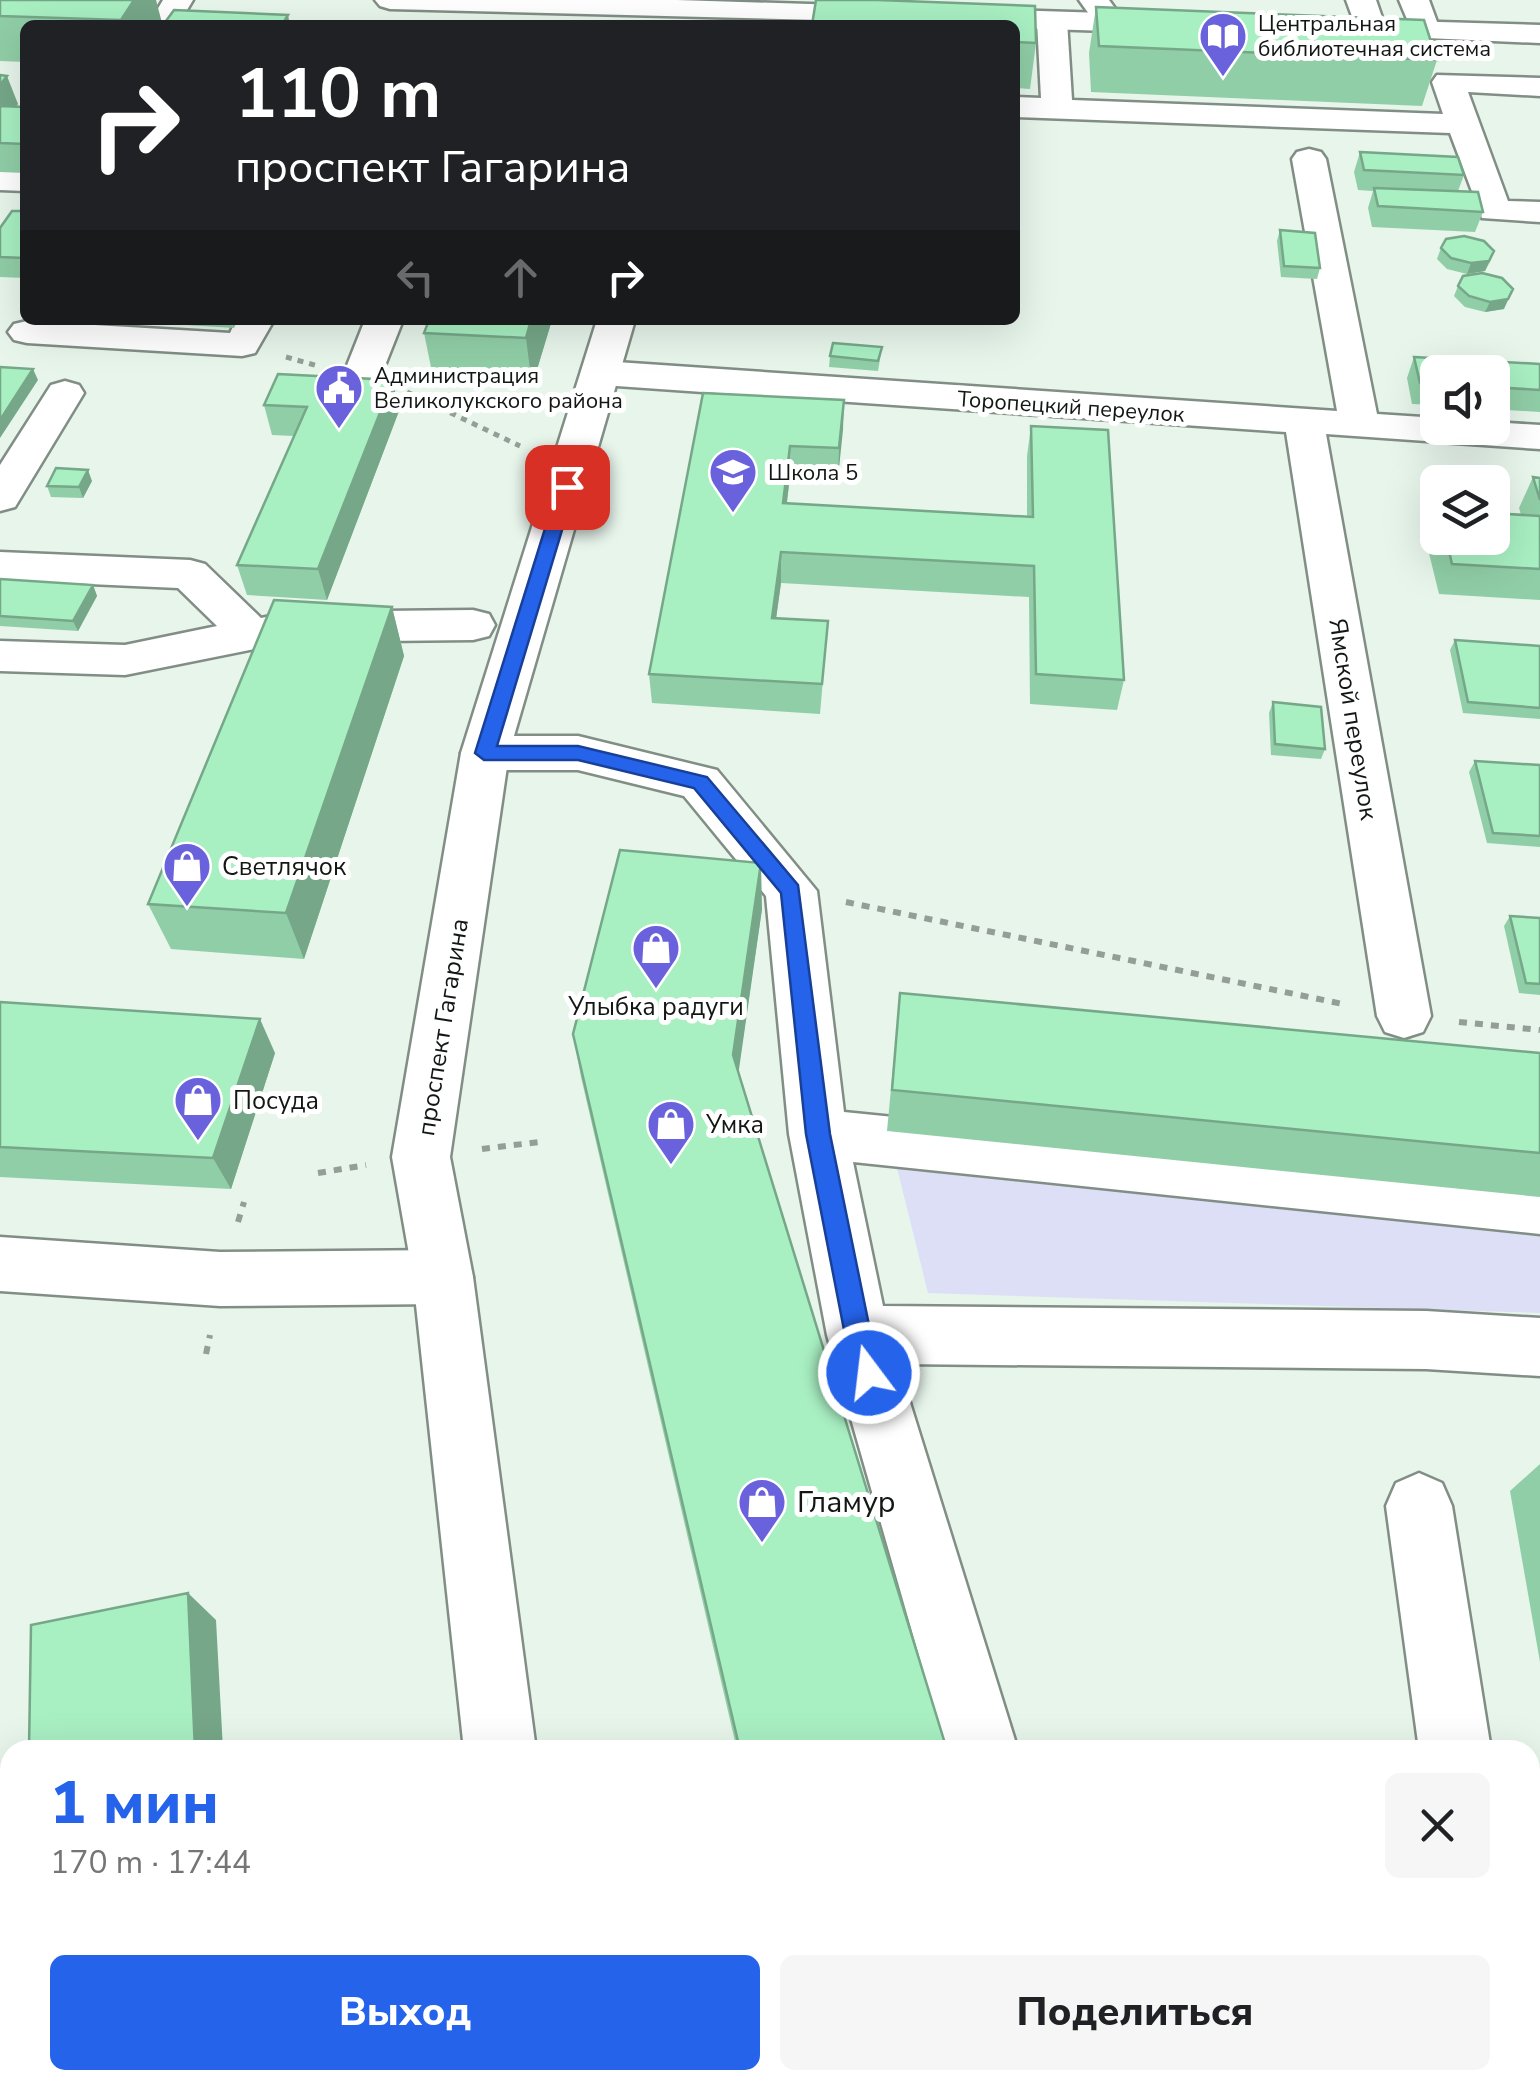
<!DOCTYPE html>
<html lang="ru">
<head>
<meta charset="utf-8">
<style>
	:root { --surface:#fff; --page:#f6f6f6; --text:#202124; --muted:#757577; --accent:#2563eb }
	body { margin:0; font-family:"Nunito Sans",sans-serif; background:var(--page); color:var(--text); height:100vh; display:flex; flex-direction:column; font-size:38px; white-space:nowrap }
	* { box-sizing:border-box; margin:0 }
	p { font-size:32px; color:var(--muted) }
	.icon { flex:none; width:55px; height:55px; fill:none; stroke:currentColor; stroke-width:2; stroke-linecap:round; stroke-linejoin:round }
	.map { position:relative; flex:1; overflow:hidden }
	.drawer { position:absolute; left:0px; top:1740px; width:1540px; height:350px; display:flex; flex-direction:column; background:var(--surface); border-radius:30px 30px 0 0; box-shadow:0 10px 40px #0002 }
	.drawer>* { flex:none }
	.hud { position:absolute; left:20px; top:20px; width:1000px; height:305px; border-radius:15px; box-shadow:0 10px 40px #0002; background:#202124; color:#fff; overflow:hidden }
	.buttons { position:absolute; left:1420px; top:355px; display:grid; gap:20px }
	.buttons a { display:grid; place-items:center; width:90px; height:90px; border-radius:15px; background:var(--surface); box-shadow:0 10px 40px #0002; font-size:50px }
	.pin { position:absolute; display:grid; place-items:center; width:85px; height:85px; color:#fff; margin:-42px; border-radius:20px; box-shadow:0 5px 15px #0006 }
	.me { position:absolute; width:110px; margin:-55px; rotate:345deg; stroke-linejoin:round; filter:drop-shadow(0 0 8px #0008) }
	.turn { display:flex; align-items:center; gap:35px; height:210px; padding:0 50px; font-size:45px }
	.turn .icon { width:130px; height:130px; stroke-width:2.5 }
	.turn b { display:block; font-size:70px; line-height:85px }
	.lanes { display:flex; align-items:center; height:95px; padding:0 50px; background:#0003; justify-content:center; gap:50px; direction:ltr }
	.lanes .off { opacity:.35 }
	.round { display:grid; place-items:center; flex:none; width:105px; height:105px; border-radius:15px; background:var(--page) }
	.head { display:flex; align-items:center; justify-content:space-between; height:170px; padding:0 50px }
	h1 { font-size:60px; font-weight:800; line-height:75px; color:var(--accent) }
	.cta { display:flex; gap:20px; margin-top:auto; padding:20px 50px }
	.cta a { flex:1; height:115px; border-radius:15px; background:var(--accent); color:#fff; font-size:40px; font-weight:800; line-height:115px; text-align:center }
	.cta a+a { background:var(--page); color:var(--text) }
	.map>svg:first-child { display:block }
	.green { fill:#dddff7 }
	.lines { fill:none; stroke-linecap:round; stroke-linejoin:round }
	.minor-casing { stroke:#818e85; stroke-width:5 }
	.major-casing { stroke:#818e85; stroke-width:5 }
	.path-far1 { stroke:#949e97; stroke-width:5; stroke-dasharray:6 6; stroke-linecap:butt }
	.path { stroke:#949e97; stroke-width:6; stroke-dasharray:8 8; stroke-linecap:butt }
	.minor { fill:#fff; fill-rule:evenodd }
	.major { fill:#fff; fill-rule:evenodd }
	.wall { fill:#90cea7 }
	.shaded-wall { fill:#76a788 }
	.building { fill:#a8efc2; stroke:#76a788; stroke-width:2.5 }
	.route { fill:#2563eb; stroke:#184099; stroke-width:2.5 }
	.labels { text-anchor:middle; stroke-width:10; stroke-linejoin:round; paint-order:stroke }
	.far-poi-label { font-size:22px; fill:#131714; stroke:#fff; text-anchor:start }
	.far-street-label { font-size:22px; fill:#131714; stroke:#fff }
	.street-label { font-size:25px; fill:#131714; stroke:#fff }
	.poi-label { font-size:25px; fill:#131714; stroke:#fff; text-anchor:start }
	.near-poi-label { font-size:30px; fill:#131714; stroke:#fff; text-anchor:start }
</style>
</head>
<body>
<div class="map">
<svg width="1540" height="2090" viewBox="0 0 1540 2090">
	<rect width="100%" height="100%" fill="#e7f5eb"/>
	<path class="green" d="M897,1168l643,43v102l-612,-20z"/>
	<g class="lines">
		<g class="minor-casing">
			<path id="minor" d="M163,0h30l-15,25h-30z
				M1079,0h30l16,22 -4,6h-22z
				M1052,12l11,3 4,6 5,79 371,14 -11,-32 5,-7 103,3v18l-72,-4 40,109 32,1v20l-58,-4 -32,-85 -435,-16v-20l26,1 -4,-77 4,-6z
				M1371,20l169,5v18l-180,-8 -4,-6 4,-6z
				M1309,149l12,3 5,7 51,255 61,4v10h54v-6l48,3v24l-214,-15 105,582 -8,16 -19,6 -19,-6 -8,-16 -91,-584 -684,-47 -14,-4 -5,-8 5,-8 14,-4 735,50 -45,-252 5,-7z
				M0,170l25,1v20l-25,-1z
				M236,320h38l-19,33 -13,3 -215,-13 -13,-3 -6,-8 6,-8 13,-3 203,12z
				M365,320h38l-23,58 -5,8 -14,4 -14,-4 -5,-8z
				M65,381l14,4 5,8 -69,114 -15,4v-46l51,-80z
				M0,552l190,8 15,4 56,54 29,-6 183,-2 16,4 6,11 -6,11 -16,4 -183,2 -165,33 -125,-4v-30l125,4 92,-19 -39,-38 -178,-8z
				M485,736h93l139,34 100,121 27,221 696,70v52l-687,-72 30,144 543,5 114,7v58l-114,-7 -528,-5 120,386h-72l-119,-415 -38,-201 -23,-238 -82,-100 -106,-26h-93l-17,-5 -7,-12 7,-12z
				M0,1237l220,15 223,-2 21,8 9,19 -9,19 -21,8 -223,2 -220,-15z
				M1419,1473l23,10 10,23 39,244h-72l-33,-244 10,-23z
				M1530,2051l10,19v20h-75l-1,-10h66z
				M1040,2080h80l3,10h-80z"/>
		</g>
		<g class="major-casing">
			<path id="major" d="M375,0h302l492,15 11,3 4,6 -4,6 -11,3 -154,-5v-3l-625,-16 -10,-3z
				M1346,0h30l10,29 -4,6 -72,1 -11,-3 -4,-6 4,-6 54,-2z
				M1399,0h30l11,30 -4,6h-22z
				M597,320h38l-126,433 -59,404 23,120 63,473h-72l-51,-473 -21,-120 69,-404z
				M499,2080h80l2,10h-80z"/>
		</g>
		<path class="path-far1" d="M286,357l32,9
			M407,392l113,54"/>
		<path class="path" d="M846,902l497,102
			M1459,1022l81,8
			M482,1149l57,-7
			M318,1173l48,-8
			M238,1222l6,-20
			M206,1354l4,-19"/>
		<use href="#minor" class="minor"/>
		<use href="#major" class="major"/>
	</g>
	<path class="wall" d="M0,0l162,23 -1,2h-136v37l-25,-1z
		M1096,7l341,53 -15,46 -331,-14 -2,-39z
		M1015,25l21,18 -6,46 -15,-1z
		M0,75l18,29 -2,2 9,1v66l-25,-1z
		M1360,152l104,23 -6,16 25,21 -8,20 -103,-5 -4,-19 5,-17 -15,-1 -4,-18z
		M25,211v67l-25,-1v-49z
		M1280,230l40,38 -3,11 -36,-2 -4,-36z
		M1441,248l49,14 -5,9 -18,3 -20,-5 -10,-10z
		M1458,286l46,23 -19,3 -20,-5 -11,-11z
		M105,320h133l-4,8z
		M429,320h123l-20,66 -98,-4 -10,-49z
		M882,347l-4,24 -49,-4 1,-11z
		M1414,357l126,7v48l-48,-3v-37h-54v33l-26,-1 -5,-26z
		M703,393l141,7 -6,78 -48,-2 -3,27 240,13v-60l4,-30 93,254 -7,30 -87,-6 -1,-107 -248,-14 -5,35 52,3 -8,93 -168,-11 -3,-29z
		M264,405l135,6 -72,189 -80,-5 -10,-30 57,-129 -22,-1z
		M1533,477l7,1v122l-101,-6 -13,-53 12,-27v24h54l29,-23 -2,-7z
		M92,481l-9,17 -32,-1 -4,-11z
		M0,579l93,6 4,11 -19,35 -78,-5z
		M392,607l12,49 -100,303 -133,-10 -23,-45z
		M1455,640l85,6v73l-77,-6 -13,-63z
		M1273,702l52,47 -4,10 -50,-4 -2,-42z
		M1475,761l65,4v82l-53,-4 -18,-71z
		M762,909l-24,163 209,678h-210l-156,-673 -8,-43z
		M1510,916l30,2v77l-21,-2 -15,-67z
		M900,993l640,60v144l-653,-66z
		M0,1002l275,51 -44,136 -231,-12z
		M1540,1464v198l-30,-171z"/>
	<path class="shaded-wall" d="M134,0h22l6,23 -1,2h-38l-2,-5z
		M288,15l2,10h-8z
		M7,76l11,28 -18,24v-43z
		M1494,251l-9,20 -18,3 4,-11z
		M1513,289l-9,20 -19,3 5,-10z
		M531,320h21l-20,66 -6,-48z
		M33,369l5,11 -38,58v-18z
		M393,380l6,31 -72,189 -9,-31z
		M844,400l-1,30 -5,48 1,-30z
		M790,446v30l-7,57v-30z
		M88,470l4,11 -9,17 -4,-11z
		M781,552v31l-9,65v-30z
		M93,585l4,11 -19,35 -5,-10z
		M392,607l12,49 -100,303 -18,-46z
		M761,863l1,46 -27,188 -2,-42z
		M260,1019l15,34 -44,136 -18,-31z
		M188,1593l28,27 7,130h-28z
		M208,2080h32v10h-31z"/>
	<path class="building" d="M0,0h134l-13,20 -121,-4z
		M816,0h61l158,6 1,37 -21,-1v-17h-203z
		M1096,7l328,13 13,40 -338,-14z
		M174,10l114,5 -6,10h-119z
		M782,22h31l-1,3h-46z
		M0,75l7,1 -7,9z
		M0,106l25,1v37l-25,-1z
		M1360,152l98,5 6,18 -100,-5z
		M1374,188l104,4 5,20 -105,-6z
		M12,211h13v47l-25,-1v-29z
		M1280,230l35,3 5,35 -36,-2z
		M1464,236l20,5 10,10 -5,10 -18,2 -20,-5 -10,-10 5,-9z
		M1482,273l20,5 11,11 -5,10 -18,3 -21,-6 -11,-10 5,-10z
		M429,320h102l-5,18 -102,-5z
		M833,343l49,4 -4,14 -48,-5z
		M1414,357l126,7v26l-48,-3v-15h-54v12l-18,-1z
		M0,367l33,2 -33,51z
		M278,374l115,6 -75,189 -81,-4 70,-158 -43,-2z
		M703,393l141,7 -5,48 -49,-2 -7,57 250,14 -2,-91 77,4 16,250 -88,-6 -2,-108 -253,-14 -9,66 56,3 -6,63 -173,-10z
		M56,468l32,2 -9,17 -32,-1z
		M1533,477l7,1v22z
		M1492,513l48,3v53l-88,-5 -6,-26h46z
		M0,579l93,6 -20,36 -73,-5z
		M274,600l118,7 -106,306 -138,-9z
		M1455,640l85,6v62l-72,-6z
		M1273,702l48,5 4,42 -50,-5z
		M1475,761l65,4v71l-47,-3z
		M620,850l141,13 -28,192 214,695h-207l-167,-716z
		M1510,916l30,2v66l-14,-1z
		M900,993l640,60v100l-648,-63z
		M0,1002l260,17 -47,139 -213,-11z
		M188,1593l7,157h-166l2,-125z
		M23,2080h185l1,10h-186z
		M817,2080h231l3,10h-232z"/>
	<path class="route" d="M567,482l8,5 -78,259h81l129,31 91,108 32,249 41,201 11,38 -4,8 -9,4 -9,-4 -15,-46 -39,-201 -25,-241 -87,-105 -116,-28h-94l-9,-7 83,-266z"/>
	<defs>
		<g id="library-pin" transform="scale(2.5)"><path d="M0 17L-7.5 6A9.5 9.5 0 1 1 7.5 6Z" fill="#6962dc" stroke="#fff"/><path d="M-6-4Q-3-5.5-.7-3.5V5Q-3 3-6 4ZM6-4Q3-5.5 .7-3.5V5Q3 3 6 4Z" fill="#fff"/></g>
		<g id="civic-pin" transform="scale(2.5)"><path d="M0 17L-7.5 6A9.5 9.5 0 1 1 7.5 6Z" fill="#6962dc" stroke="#fff"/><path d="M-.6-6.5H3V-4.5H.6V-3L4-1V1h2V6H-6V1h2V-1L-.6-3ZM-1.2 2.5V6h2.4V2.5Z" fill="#fff"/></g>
		<g id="school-pin" transform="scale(2.5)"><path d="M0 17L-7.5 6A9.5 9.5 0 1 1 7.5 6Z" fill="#6962dc" stroke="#fff"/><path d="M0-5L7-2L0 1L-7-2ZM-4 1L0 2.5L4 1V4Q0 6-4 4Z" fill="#fff"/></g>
		<g id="shop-pin" transform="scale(2.5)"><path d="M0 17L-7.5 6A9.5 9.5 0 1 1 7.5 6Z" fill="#6962dc" stroke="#fff"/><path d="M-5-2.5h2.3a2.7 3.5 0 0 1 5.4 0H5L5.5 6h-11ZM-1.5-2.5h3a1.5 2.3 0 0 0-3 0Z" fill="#fff"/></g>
	</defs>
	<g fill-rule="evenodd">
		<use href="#library-pin" x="1223" y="36"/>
		<use href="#civic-pin" x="339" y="388"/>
		<use href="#school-pin" x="733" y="472"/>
		<use href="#shop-pin" x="187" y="866"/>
		<use href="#shop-pin" x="656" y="948"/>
		<use href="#shop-pin" x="198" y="1100"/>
		<use href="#shop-pin" x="671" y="1124"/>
		<use href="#shop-pin" x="762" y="1502"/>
	</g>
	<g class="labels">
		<g class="far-poi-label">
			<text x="1258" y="31">Центральная<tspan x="1258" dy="25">библиотечная система</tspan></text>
			<text x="374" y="383">Администрация<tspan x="374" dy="25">Великолукского района</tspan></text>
			<text x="768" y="480">Школа 5</text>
		</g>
		<g class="far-street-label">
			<text transform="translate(1071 406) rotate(4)" y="8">Торопецкий переулок</text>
		</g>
		<g class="street-label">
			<text transform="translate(1354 719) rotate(81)" y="9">Ямской переулок</text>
			<text transform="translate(442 1027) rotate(-81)" y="9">проспект Гагарина</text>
		</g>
		<g class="poi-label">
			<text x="222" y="875">Светлячок</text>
			<text x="656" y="1015" text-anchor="middle">Улыбка радуги</text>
			<text x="233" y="1109">Посуда</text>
			<text x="706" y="1133">Умка</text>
		</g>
		<g class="near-poi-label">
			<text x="797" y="1512">Гламур</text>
		</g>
	</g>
</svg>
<div class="buttons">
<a><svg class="icon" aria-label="sound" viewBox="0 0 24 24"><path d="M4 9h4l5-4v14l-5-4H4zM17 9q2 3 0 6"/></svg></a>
<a><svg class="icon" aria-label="layers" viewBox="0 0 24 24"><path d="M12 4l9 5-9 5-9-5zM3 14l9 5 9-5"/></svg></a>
</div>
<div class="pin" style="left:567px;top:487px;background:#d93025"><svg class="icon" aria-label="arrive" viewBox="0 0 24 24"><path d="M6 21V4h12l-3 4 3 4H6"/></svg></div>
<svg class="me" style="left:869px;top:1373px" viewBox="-20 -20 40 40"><circle r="17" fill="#2563eb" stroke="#fff" stroke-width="3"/><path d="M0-11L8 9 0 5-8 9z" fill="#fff"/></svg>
<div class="hud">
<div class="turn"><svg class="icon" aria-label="right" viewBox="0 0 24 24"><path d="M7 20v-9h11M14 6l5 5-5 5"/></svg><div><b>110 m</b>проспект Гагарина</div></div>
<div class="lanes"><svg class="icon off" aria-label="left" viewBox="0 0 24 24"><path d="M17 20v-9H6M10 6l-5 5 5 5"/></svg><svg class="icon off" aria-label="ahead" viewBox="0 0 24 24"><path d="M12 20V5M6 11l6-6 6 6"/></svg><svg class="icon" aria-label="right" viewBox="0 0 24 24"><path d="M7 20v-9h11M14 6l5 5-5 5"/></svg></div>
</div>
<section class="drawer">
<div class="head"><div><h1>1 мин</h1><p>170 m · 17:44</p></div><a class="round"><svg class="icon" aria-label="close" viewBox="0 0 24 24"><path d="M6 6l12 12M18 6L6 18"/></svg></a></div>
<div class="cta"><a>Выход</a><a>Поделиться</a></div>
</section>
</div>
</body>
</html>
